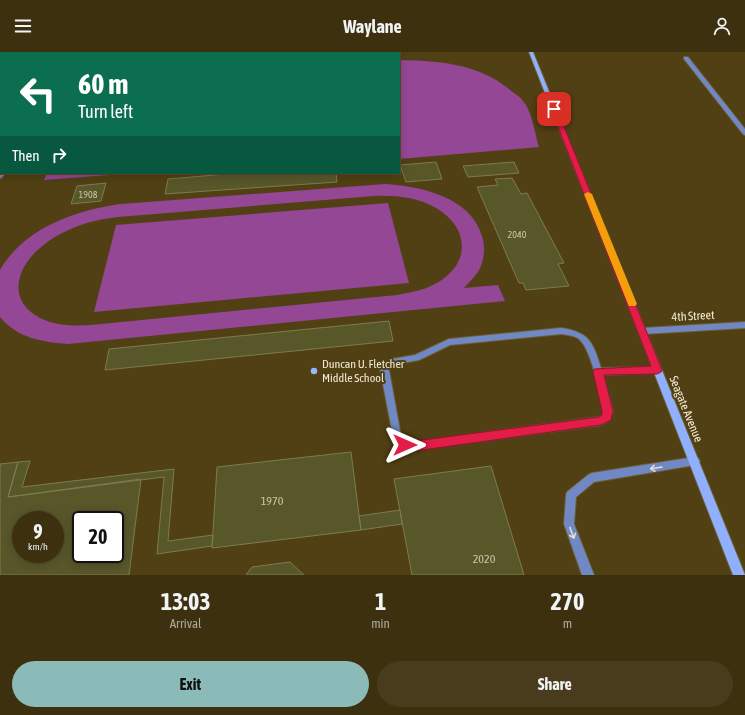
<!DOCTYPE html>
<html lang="en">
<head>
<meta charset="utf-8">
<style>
	:root { --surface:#3d300f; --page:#483c1d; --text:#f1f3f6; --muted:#ada99e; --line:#564b2f; --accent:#8bbbb9 }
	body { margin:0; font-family:"Asap Condensed",sans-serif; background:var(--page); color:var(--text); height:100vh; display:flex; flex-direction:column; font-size:15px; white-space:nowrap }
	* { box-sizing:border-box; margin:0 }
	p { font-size:13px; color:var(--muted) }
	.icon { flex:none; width:22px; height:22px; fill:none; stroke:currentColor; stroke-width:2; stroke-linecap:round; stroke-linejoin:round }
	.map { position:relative; height:523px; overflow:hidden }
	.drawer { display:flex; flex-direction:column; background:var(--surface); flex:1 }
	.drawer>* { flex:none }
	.top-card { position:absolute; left:0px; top:0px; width:400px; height:122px; box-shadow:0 2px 10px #0003,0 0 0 1px var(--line); background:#0b6e4f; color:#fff; overflow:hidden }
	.speed { position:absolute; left:12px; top:459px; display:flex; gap:8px; font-size:20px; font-weight:700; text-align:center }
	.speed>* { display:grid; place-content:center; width:52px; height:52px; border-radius:50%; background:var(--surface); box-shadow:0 2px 10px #0003,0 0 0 1px var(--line); line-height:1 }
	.speed small { font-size:10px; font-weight:400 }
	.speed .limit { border:2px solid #111; border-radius:6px; background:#fff; color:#111 }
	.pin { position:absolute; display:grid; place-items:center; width:34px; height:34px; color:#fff; margin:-17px; border-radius:8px; box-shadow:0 2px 6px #0006 }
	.me { position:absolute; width:44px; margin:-22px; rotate:90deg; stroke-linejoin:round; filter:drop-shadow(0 0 3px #0008) }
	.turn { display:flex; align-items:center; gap:14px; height:84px; padding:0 12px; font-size:18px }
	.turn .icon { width:52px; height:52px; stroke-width:2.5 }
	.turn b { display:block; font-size:28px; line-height:34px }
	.then { display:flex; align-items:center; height:38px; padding:0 12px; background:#0003; gap:8px; font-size:15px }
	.eta { display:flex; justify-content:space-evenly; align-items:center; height:68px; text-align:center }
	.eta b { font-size:24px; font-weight:700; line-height:28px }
	.primary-button { display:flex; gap:8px; margin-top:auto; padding:8px 12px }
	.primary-button a { flex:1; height:46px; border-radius:24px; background:var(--accent); color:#111; font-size:16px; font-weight:700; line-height:46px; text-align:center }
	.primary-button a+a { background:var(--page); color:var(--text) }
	header { display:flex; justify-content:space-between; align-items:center; height:52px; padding:0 12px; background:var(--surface); font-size:18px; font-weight:700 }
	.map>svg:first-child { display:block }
	.green { fill:#944795; fill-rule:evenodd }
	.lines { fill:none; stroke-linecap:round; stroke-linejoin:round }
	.stream { fill:#023d11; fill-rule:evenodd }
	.building { fill:#58572a; stroke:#7d7c4e; fill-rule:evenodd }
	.lane-casing { stroke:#6e5e36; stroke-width:2 }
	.street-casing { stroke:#6e5e36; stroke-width:2 }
	.secondary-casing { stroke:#6e5e36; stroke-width:2 }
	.lane { fill:#7088c4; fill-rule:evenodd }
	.street { fill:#7088c4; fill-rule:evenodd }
	.secondary { fill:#90affc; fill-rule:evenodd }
	.oneway { stroke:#e6dfd1 }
	.route { fill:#e11d48; stroke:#92132f }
	.slow { fill:#f59e0b }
	.poi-dot { fill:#98b5fd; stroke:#514014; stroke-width:1.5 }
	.labels { text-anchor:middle; stroke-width:4; stroke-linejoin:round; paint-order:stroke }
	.number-label { font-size:10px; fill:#ccc4a8 }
	.street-label { font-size:12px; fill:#f3e9d2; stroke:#514014 }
	.poi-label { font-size:12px; fill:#f3e9d2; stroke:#514014; text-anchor:start }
	.near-number-label { font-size:12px; fill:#ccc4a8 }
</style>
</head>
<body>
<header><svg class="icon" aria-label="menu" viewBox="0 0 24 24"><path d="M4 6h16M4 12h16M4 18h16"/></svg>Waylane<svg class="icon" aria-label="person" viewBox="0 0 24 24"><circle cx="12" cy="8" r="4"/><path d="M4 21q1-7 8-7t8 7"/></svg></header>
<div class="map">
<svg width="745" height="523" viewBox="0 0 745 523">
	<rect width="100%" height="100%" fill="#514014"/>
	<path class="green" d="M399,8c39,1 78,3 110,29 4,4 11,7 14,12 9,10 12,33 16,46l-140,12z
		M47,121h88l-91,7z
		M385,132c35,2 86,13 97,52 4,13 2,25 -4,36 -4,6 -10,11 -14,16l34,-3 7,16 -437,43c-26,-2 -51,-6 -68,-27v-47c24,-42 76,-60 121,-66zM374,144c21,-1 43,1 62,12 30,17 36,50 7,71 -13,10 -30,13 -46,16l-306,30c-17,1 -35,1 -51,-7 -33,-17 -24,-50 0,-70 22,-19 50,-28 78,-31z
		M388,151l21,80 -315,29 22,-87z"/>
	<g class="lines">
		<path class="stream" d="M177,0h24l-2,1h-23z
			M0,10h1v2h-1z"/>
	</g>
	<path class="building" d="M436,110l6,17 -36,3 -6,-17z
		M514,110l5,11 -51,4 -5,-11z
		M238,121h98l1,9 -172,12 3,-15z
		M512,126l9,16 6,-1 37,70 -6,1 11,22 -43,4 -3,-7h-4l-42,-96 21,-2 -3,-6z
		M106,131l-5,18 -30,3 6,-18z
		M389,269l4,20 -288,29 4,-21z
		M351,400l10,78 -149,18 5,-81z
		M30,409l-8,26 152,-18 -6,72 45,-6 -1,11 -55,8 7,-77 -156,20 10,-35z
		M18,410l-10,35 133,-18 -12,96h-129v-111zM21,468h34v34h-34zM81,468h34v34h-34z
		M491,414l33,109h-112l-18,-96z
		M400,458l2,14 -41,6 -2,-14z
		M290,510l14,13h-58l6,-8z"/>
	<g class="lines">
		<g class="lane-casing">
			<path id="lane" d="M561,276c29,4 32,15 40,40l56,-1 3,1 1,2 -1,2 -3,1 -54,2 10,36 -3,9 -9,5 -186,25 -13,-2 -8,-7 -14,-72 1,-2 11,-8 23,-4 34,-16zM561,282c6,1 13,1 18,5 13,11 21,56 24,72v4l-4,2 -184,25 -8,-1 -6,-5 -12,-66 8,-6 22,-4 31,-15z
				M695,405l3,1 2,3 -2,3 -3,1 -101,17 -18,15 -2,27 20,51h-12l-18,-51 2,-29 1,-3 21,-17 4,-2z"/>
		</g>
		<g class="street-casing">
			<path id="street" d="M60,0h4v1h-4z
				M684,5h4l57,72v6l-2,-1 -59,-75z
				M0,50h1v4h-1z
				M1,119v2h4l-3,4 -2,1z
				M745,270v6l-102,6 -3,-1 -1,-2 1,-2 3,-1z"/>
		</g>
		<g class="secondary-casing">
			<path id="secondary" d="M529,0h4l212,523h-12z"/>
		</g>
		<use href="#lane" class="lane"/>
		<use href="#street" class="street"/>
		<use href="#secondary" class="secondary"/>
	</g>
	<defs><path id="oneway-shaft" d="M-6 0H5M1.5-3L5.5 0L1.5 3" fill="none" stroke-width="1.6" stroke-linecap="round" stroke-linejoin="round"/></defs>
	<g class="oneway">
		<use href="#oneway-shaft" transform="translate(656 416) rotate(171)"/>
		<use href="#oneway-shaft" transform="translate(572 481) rotate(69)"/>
	</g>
	<path class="route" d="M552,56l5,1 105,261 -1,2 -4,2 -53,1 9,36 -2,9 -10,5 -186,26 -14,-3 -2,-3 2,-4 4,-1 10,1 184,-24 3,-2v-4l-9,-39 1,-3 57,-3 -100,-257z"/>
	<path class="slow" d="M588,140l4,2 45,110 -2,2h-6l-1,-2 -44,-110z"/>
	<circle class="poi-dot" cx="314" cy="319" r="4"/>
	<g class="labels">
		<g class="number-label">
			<text x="88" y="146">1908</text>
			<text x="517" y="186">2040</text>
		</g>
		<g class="street-label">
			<text transform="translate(693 264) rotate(-3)" y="4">4th Street</text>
			<text transform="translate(686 357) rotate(68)" y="4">Seagate Avenue</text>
		</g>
		<g class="poi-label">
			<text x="322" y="316">Duncan U. Fletcher<tspan x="322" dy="14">Middle School</tspan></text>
		</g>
		<g class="near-number-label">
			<text x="272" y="453">1970</text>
			<text x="484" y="511">2020</text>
		</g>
	</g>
</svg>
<div class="speed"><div>9<small>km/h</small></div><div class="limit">20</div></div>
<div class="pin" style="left:554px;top:57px;background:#d93025"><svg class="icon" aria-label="arrive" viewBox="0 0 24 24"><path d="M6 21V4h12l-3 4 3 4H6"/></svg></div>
<svg class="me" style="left:405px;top:393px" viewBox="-20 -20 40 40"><path d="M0-17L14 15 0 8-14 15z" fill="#e11d48" stroke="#fff" stroke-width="4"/></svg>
<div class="top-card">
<div class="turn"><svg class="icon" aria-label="left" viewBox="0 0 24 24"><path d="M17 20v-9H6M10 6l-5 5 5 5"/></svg><div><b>60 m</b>Turn left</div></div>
<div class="then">Then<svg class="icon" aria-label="right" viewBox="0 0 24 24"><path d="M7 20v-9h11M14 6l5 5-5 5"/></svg></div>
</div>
</div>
<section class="drawer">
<div class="eta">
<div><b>13:03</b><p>Arrival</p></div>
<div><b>1</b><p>min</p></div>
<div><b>270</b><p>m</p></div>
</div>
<div class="primary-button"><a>Exit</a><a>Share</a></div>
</section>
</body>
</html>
